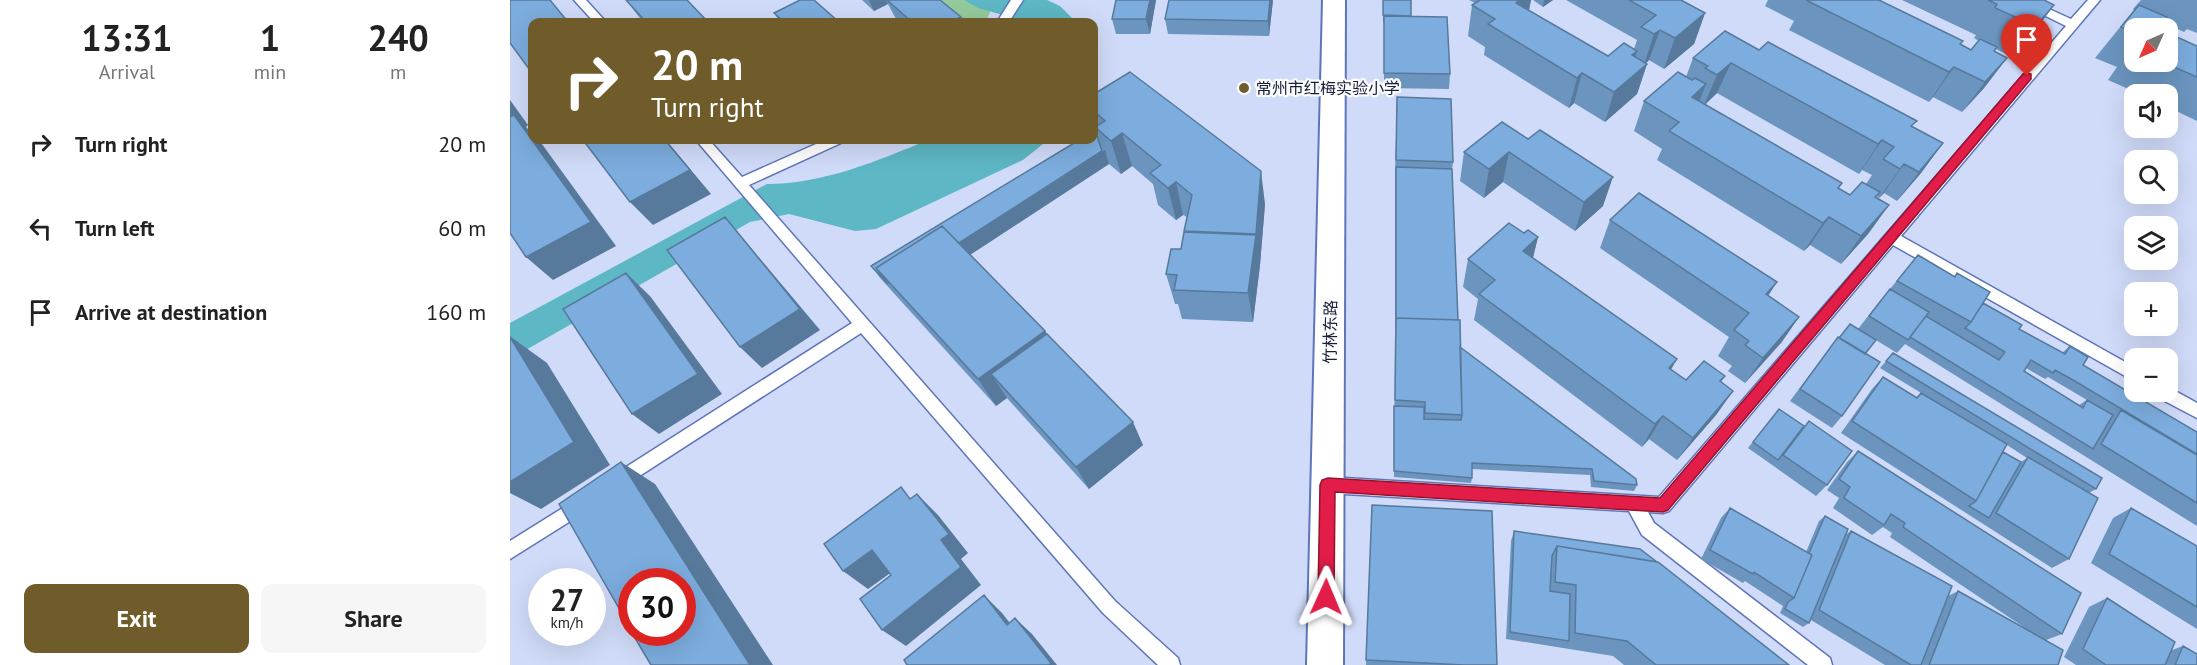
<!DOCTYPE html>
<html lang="en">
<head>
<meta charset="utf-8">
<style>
	:root { --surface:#fff; --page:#f6f6f6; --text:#222; --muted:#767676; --accent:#6f5c2a }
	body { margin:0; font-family:"PT Sans","Noto Sans SC",sans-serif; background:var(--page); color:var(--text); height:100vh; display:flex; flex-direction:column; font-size:22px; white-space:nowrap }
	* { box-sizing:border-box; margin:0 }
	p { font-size:20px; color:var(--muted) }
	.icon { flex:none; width:33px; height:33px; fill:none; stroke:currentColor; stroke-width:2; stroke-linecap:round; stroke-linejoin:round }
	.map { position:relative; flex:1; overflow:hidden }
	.panel { display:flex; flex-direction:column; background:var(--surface); width:510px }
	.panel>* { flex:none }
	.guide { position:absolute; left:18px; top:18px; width:570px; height:126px; border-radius:12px; box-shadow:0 6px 24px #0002; background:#6f5c2a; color:#fff; overflow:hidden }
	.needle { width:39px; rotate:225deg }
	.tools { position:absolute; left:1614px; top:18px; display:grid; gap:12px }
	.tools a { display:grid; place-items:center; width:54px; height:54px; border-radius:12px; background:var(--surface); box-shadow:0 6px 24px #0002; font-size:30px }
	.speed { position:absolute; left:18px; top:568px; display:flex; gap:12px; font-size:30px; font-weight:700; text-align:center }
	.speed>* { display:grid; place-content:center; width:78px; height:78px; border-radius:50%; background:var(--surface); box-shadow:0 6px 24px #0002; line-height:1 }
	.speed small { font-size:15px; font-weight:400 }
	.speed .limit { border:9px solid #d22; background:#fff; color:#111 }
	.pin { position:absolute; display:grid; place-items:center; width:51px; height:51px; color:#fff; margin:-62px -26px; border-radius:50% 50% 50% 0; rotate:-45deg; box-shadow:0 0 6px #0007 }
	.pin .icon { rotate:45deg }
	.me { position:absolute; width:66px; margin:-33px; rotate:1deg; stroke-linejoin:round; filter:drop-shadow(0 0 4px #0008) }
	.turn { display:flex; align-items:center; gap:21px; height:126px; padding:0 24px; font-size:27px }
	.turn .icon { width:78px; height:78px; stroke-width:2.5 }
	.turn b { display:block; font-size:42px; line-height:51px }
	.eta { display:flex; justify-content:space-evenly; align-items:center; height:102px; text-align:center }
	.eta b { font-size:36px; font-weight:600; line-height:42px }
	.button { display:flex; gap:12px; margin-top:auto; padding:12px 24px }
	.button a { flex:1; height:69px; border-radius:12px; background:var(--accent); color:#fff; font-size:24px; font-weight:600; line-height:69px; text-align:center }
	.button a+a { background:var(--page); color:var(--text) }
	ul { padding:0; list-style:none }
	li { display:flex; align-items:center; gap:18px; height:84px; padding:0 24px }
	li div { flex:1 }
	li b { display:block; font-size:22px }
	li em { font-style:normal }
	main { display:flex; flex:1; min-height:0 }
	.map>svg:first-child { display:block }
	.green { fill:#94ca9c }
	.water { fill:#5db7c4 }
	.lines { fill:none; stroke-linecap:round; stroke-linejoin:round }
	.lane-casing { stroke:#5e75b9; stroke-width:3 }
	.street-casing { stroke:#5e75b9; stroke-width:4 }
	.lane { fill:#fff; fill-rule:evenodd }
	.street { fill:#fff; fill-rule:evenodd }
	.wall { fill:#6b95bf; fill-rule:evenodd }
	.shaded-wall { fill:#57799b }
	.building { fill:#7cadde; stroke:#57799b; stroke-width:1.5 }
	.route { fill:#e11d48; stroke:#92132f; stroke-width:1.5 }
	.poi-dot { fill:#6f5c2a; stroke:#fdfdfd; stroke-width:2 }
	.labels { text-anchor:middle; stroke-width:4.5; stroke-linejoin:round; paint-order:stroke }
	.poi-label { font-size:16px; fill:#161f3a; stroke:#fdfdfd; text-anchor:start }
	.street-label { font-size:16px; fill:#161f3a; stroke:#fdfdfd }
</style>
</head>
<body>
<main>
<section class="panel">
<div class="eta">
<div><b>13:31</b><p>Arrival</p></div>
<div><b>1</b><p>min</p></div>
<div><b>240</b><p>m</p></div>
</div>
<ul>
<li><svg class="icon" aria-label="right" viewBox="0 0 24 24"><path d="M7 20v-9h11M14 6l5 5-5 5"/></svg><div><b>Turn right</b></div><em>20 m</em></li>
<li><svg class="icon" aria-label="left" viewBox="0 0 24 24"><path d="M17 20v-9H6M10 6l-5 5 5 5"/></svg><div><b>Turn left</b></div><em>60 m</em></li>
<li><svg class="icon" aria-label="arrive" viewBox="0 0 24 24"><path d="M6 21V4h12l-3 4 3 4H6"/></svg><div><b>Arrive at destination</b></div><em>160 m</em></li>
</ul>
<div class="button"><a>Exit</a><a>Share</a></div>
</section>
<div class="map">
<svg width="1687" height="665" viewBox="0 0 1687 665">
	<rect width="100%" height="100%" fill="#d0dbf9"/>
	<path class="green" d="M428,0h57l-9,22h-21z"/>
	<path class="water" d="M454,0h83l13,6 16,16h-48l-50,-14z
		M418,140h120l-25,20 -147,69 -21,2 -66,-17 -39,8 -240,137v-36l257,-139c56,0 110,-23 161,-44z"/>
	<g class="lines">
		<g class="lane-casing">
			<path id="lane" d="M64,0h12l20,22h-12z
				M501,0h12l-14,22h-12z
				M1503,0h16l42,19 17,-19h12l-199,236 233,131v14l-241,-136 -224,266 -6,2 -15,-1 6,11 176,135 2,7h-24l-166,-130 -13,-24 -301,-18 -6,-3 -2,-5 2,-5 6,-3 331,20 407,-471z
				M186,140h13l33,37 83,-37h17l-1,3 -92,42 366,416 63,57 2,7h-22l-55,-52 -242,-280 -237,153 -6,3 -6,-3 -2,-5 2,-5 240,-153z
				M1658,387l29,16v15l-40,-21 -2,-5h13z
				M72,496l6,2 2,6 -2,6 -78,49v-18z"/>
		</g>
		<g class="street-casing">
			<path id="street" d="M813,0h22l-2,665h-36z"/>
		</g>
		<use href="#lane" class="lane"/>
		<use href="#street" class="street"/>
	</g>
	<path class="wall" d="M116,0h61l21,22h-65z
		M352,0h78l21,17 2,5h-64l-3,-3 -8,-15 -14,7z
		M646,0l-6,34h-34l-4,-15z
		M763,0l-4,36 -101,-2 -3,-15z
		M873,0l28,17 39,57 -1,15 -65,-1v-65h-1z
		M959,0h62l-2,10 79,46 26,-7 3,-9 -71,-40h115l24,13 -11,31 -30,25 -15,-9 -3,3 1,1 -10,30 -32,28 -31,-19 -5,5 -85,-53 1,-8 -17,-11 4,-31 3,-2z
		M1023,0h20l-10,7z
		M1258,0h111l84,41 -2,3 10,6 8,-9 -5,-3 2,-3 -74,-35h144l-1,1 9,4 -23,31 -19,21 -16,-8 -2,3 13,6 -23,30 -22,24 -29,-15 -4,5 -140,-72 5,-9 -29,-15z
		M1631,0h56v33l-10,-4 -3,3 -21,-10 -29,6v34h34l29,-16v75l-29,-14v-13h-28l-32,-14 9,-13 -22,-9 39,-48 -1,-1z
		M264,13l65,9h-59z
		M1249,50l184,93 -22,30 -24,28 -13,-8 -5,5 -3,-2v1l13,8 -21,29 -27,30 -31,-19 -6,6 -147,-91 5,-11 -28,-18 10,-30 42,-24 7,-19zM1207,93l142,81 3,-4 10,5 -6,9 -16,11 -11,-7 3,-5 -137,-78z
		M584,94l171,110 -5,61 -7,57 -71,-3 -4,-15h-3l-9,-30 15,-25 6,-32 -4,-2 -7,5 -18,-15 -5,-21 -21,-18 -11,8 -12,-10 -139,91 75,76 98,114 -54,44 -82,-91 -11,8 -115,-127 -10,-13 223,-126z
		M887,97l56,65 -1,7 6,151 2,27 177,138 -3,6 -43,-4 -1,-12 -118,-6v9l-1,5 -77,-6 1,-146v-156z
		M992,122l101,84 -28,25 -72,-49 -19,16 -24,-17 4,-29z
		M1100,220l167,62 -9,14 31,21 -18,26 -36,40 -17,-12 4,-5 -14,-10 11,-19 -129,-89z
		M1014,233l14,4 -5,21 138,112 15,10 39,-4 -4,6 12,9 -17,24 -39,45 -28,-21 -7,8 -168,-127 4,-21 -15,-12 5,-28z
		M1408,255l36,21 3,-3 26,30 36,26 43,24 8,-7 13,19 114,67v94l-292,-182 -8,9 -39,-24 21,-27 11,-13zM1516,368l19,11 3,-2 39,23 -8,5 -55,-34z
		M1328,337l27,17 -23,62 -10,12 -42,-27z
		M1383,353l203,136 -7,4 -20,66 -17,9 -211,-135 31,-44 11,-12 33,20 5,-4 25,15 -66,-40zM1497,445l20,13 -6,4 -18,-10z
		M1269,409l48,76 -11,11 -68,-48z
		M1348,451l204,183 -16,6 12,25h-173l-74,-45 -2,3 -6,4 -23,-14 3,-7 -38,-25 -2,2 -42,-24 20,-41 9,-10 76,44 13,-31 6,-5 20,19 6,-4 97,65 10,-5 67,37 -135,-91 2,-4 -9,-6 -11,8 -39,-27 6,-10 -12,-8 20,-28z
		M862,505l125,160h-131z
		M1621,508l66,38v83l-106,-66 22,-45z
		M1004,531l126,18 149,116h-165l-11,-9 -107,-17 5,-98z
		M1597,598l65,52 11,-4 14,19h-121l-12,-8 25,-50z"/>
	<path class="shaded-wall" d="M359,0h17l2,4 -14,7z
		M640,0h6l-6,34 -4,-15z
		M760,0h3l-4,36 -1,-15z
		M1010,0h11l-4,21 -11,-18z
		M1034,0h9l-10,7z
		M1544,5l-23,31 -19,21 24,-31z
		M1195,13l-11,31 -30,25 11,-31z
		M451,17l2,5h-13z
		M1150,30l-11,30 -5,5 10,-31z
		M1127,51l-9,29 19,-16 -10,30 -32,28 9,-30 18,-37z
		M1497,58l-23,30 -22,24 23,-30z
		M1221,63l-14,30 -13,12 13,-30z
		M1444,67l-21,30 -4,5 20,-30z
		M1072,73l-8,30 -5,5 8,-30z
		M1196,84l-12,31 -2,-18z
		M0,100l18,25 -2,2 6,6v7h7l77,106 -63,34 -27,-23 -16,-123z
		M612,133l10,33 -11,8 -10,-33z
		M155,140h1l45,54 -58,31 -23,-23z
		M265,140h9l-6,3z
		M1372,140l-20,30 -3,4 19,-30z
		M1433,143l-22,30 -24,28 22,-29z
		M595,150l4,14 -147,96 -7,-14z
		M999,152l-6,30 -19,16 5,-29z
		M1394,164l-20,29 -5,5 21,-29z
		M751,171l4,33 -5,61 -7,57 -5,-29z
		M1103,177l-10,29 -28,25 9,-29z
		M666,182l7,33 -7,5 -8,-32z
		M1379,205l-21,29 -27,30 20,-28z
		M215,217l95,113 -58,38 -22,-21z
		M1319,217l-19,28 -6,6 19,-28z
		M1028,237l-7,28 -8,-14z
		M116,273l24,23 72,98 -63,40 -27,-20z
		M1267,282l-18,27 7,-15z
		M1289,317l-18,26 -36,40 18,-25z
		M535,331l15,28 -69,15 16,24 -11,8 -18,-27z
		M1,337l36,26 63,102 -69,44 -31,-16z
		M1167,359l-14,25 6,-16z
		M1223,391l-17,24 -39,45 16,-22z
		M1153,416l-14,23 -7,8 13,-23z
		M623,422l10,23 -54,44 -13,-22z
		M111,462l34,22 118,181h-23z
		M407,494l21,21 30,38 -7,6 20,26 -75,61 -24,-16 59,-90z
		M362,550l24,19 -28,20 -25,-18z
		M474,595l18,18 22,28 -17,-16z
		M505,618l17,16 25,31h-8z"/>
	<path class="building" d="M0,0h40l18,22h-36v51l-22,-30z
		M116,0h61l21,22h-62z
		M290,0h14l25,22h-55l-10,-9z
		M377,0h53l21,17 -11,5h-38z
		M606,0h34l-4,19h-34z
		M659,0h101l-2,21 -103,-2z
		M873,0h28v16l-28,-1z
		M970,0h40l-4,3 92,53 16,-13 13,8 -5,4 15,9 -33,28 -32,-19 -5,5 -89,-54 7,-5 -23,-14z
		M1119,0h52l24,13 -30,25 -15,-8 -6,4 -13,-7 15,-12z
		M1296,0h73l84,41 -3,3 11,6 9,-11 17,8 -3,4 13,7 -22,24 -31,-15 -5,5z
		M1478,0h56l10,5 -18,21 -41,-18 2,-4z
		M1629,5l28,12 -9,11h-24v5l-13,-6z
		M874,16l63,1 3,57 -66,-1z
		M1215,31l34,19 9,-8 149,79 -6,5 32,17 -24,29 -15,-8 -4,5 -17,-10 11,-12 -12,-7 -4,4 -147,-81 -14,12 -12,-7 3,-2 -15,-8z
		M1658,33l29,13v31l-34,-15h5z
		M620,72l131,99 -5,63 -72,-3 8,-36 -16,-13 -8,6 -18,-15 11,-8 -39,-32 -11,8 -16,-14 10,-6 -11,-10v-17z
		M1168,72l14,8 3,-2 11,6 -14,13 150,86 -4,5 12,7 12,-13 18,10 -5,5 14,8 -28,31 -32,-19 -6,6 -154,-92 10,-9 -35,-21z
		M887,97l54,2 2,63 -57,-2z
		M4,115l77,107 -65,35 -16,-24v-116z
		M992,122l26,17 12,-9 73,47 -29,25 -75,-50 -20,17 -25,-17z
		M585,130l7,21 -143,92 -17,-17 -66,42 12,16 -17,-18 208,-126h15v-9z
		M73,140h82l25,30 -60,32z
		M886,167l56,2 6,151 -62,-2v6z
		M1129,193l138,89 -11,12 33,23 -36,41 -18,-13 4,-4 -15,-11 15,-17 -139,-93z
		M215,217l75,92 -60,38 -73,-97z
		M999,223l15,10 4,-3 10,7 -15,14 154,108 -8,9 17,12 18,-19 21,15 -5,5 13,10 -40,47 -30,-22 -8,8 -176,-130 16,-14 -27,-21z
		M432,226l103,105 -67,48 -102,-111z
		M674,232l72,3 -8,58 -74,-3 3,-15 -11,-1 5,-25h10z
		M1408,255l37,22 2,-4 33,19 -19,30 -74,-41z
		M116,273l72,101 -66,40 -69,-105z
		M1380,289l39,23 -21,28 -39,-24z
		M1473,303l39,22 -3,4 46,25 5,-8 18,11 -5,8 114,67v22l-124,-74 -18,-10 -2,3 -22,-13 -7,11 59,37 4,-8 26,15 -20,34 -183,-112 16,-21 73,44 6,-8 -40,-24 6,-6z
		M886,318l64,2 2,95 -37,-2v-11l-30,-2z
		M1340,324l26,16 -11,14 -26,-16z
		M537,334l86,88 -57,45 -85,-93z
		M0,337l64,105 -64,40z
		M1328,337l42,25 -38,54 -42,-27z
		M950,347l176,132 1,6 -43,-4 -2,-12 -120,-6v15l-78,-7v-65l30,1v12l37,1 1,-5z
		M1383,353l209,125 -6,11 -210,-128z
		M1373,377l34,21 4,-5 86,51 -31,57 -124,-80z
		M1269,409l25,17 -26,34 -25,-18z
		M1611,410l76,45v48l-96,-59z
		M1299,421l43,30 -25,34 -44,-30z
		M1348,451l223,142 -19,41 -159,-107 2,-4 -14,-9 -7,11 -40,-27 6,-11 -11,-8z
		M1493,452l18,10 -32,56 -20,-12 7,-5z
		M1518,457l70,41 -29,61 -73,-46z
		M111,462l129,203h-99l-19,-32h50v-51h-50v49l-73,-127z
		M391,487l9,12 7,-5 32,40 -8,6 20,27 -79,63 -22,-31 31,-24 -19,-25 -29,21 -19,-27z
		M862,505l120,6 5,154h-33l-98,-5z
		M1220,508l82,47 -18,43 -40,-26 -1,2 -43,-24z
		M1621,508l66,38v61l-88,-53z
		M1315,516l23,13 -39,94 -24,-14 3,-7 6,-4 18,-43 -3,-2z
		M1004,531l126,18 17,13 -100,-16 -5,10 -2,35 20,3 -1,47 -59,-9z
		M1341,531l101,55 -31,79h-10l-92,-55z
		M1047,546l101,16 131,103h-133l-29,-24 -52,-8 1,-48 -21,-3z
		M1448,591l105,59 -5,15h-129z
		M474,595l23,30 8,-7 36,45 -2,2h-142l-3,-5z
		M1597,598l68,44 -10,23h-59l-23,-16z
		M1673,646l14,8v11h-22z"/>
	<path class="route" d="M1517,73l4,1v5l-363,431 -5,2 -328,-20 -1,105 -2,6 -6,2 -6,-2 -2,-6 2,-112 2,-5 6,-2 332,20 363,-424z"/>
	<circle class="poi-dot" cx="734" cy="88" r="6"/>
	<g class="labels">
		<g class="poi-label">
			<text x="746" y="94">常州市红梅实验小学</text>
		</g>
		<g class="street-label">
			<text transform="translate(820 332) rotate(-89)" y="6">竹林东路</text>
		</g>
	</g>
</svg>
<div class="tools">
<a><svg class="needle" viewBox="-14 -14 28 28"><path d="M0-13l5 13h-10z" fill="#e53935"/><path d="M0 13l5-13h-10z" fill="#767676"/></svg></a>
<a><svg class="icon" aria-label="sound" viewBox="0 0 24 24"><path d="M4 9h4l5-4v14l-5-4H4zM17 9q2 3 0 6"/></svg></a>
<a><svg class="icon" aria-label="search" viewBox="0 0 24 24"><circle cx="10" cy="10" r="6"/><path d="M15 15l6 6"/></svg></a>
<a><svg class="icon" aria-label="layers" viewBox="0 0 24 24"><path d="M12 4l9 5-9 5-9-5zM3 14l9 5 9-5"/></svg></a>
<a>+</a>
<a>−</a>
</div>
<div class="speed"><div>27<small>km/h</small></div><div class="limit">30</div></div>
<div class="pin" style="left:1517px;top:76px;background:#d93025"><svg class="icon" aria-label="arrive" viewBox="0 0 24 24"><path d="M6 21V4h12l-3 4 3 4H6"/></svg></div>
<svg class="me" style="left:816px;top:597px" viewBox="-20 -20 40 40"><path d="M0-17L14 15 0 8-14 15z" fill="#e11d48" stroke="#fff" stroke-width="4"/></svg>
<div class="guide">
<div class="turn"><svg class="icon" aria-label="right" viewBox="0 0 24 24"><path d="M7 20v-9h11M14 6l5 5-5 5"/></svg><div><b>20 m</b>Turn right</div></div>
</div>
</div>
</main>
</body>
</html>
